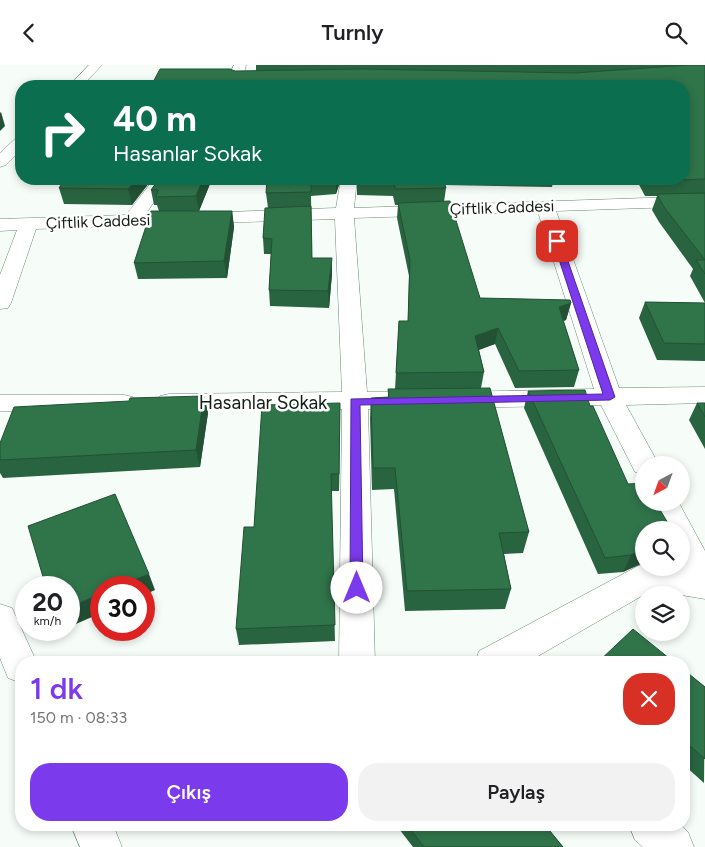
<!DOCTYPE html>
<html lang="tr">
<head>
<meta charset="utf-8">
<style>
	:root { --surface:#fff; --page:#f2f2f2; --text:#202124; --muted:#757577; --accent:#7c3aed }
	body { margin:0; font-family:Figtree,sans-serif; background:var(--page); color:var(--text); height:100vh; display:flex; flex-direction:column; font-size:19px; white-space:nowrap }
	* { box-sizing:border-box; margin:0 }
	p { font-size:16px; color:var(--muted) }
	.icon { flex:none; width:28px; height:28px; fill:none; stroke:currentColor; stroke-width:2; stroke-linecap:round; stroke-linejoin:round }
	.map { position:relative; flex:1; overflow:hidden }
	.panel { position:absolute; left:15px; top:591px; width:675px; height:175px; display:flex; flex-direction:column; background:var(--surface); border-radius:20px; box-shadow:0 2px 8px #0003 }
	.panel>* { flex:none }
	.banner { position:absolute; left:15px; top:15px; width:675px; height:105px; border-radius:20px; box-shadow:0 2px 8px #0003; background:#0b6e4f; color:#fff; overflow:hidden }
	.needle { width:32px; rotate:221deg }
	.buttons { position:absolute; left:635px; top:391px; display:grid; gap:10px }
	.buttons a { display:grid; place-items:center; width:55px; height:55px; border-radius:50%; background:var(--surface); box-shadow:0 2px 8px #0003; font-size:25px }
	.speed { position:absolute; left:15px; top:511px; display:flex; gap:10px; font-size:25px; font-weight:700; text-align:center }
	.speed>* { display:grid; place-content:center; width:65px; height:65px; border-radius:50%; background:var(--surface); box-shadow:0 2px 8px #0003; line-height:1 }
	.speed small { font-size:12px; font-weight:400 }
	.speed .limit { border:8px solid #d22; background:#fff; color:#111 }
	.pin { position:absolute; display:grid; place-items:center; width:42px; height:42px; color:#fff; margin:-21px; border-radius:10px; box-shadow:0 2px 8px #0006 }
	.me { position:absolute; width:55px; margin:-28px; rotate:0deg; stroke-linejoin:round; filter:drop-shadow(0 0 4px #0008) }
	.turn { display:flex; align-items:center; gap:18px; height:105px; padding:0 15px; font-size:22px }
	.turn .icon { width:65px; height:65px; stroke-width:2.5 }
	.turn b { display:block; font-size:35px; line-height:42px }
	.round { display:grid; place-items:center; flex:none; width:52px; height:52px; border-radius:20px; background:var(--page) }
	.summary { display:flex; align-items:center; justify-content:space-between; height:85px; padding:0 15px }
	h1 { font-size:30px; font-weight:600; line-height:38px; color:var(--accent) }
	.primary-button { display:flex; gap:10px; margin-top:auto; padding:10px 15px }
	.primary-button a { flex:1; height:58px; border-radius:20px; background:var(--accent); color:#fff; font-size:20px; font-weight:600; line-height:58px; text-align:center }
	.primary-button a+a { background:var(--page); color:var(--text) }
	header { display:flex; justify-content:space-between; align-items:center; height:65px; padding:0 15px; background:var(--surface); font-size:22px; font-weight:600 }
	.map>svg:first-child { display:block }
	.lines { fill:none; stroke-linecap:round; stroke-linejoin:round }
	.street-casing { stroke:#698972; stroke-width:1 }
	.street { fill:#fff; fill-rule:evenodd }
	.wall { fill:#296440 }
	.shaded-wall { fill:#225134 }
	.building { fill:#30744a; stroke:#225134 }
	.route { fill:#7c3aed; stroke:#51269a }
	.labels { text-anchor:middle; stroke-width:5; stroke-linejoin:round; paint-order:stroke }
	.far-street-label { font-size:16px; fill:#121e15; stroke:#fff }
	.street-label { font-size:19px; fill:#121e15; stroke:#fff }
</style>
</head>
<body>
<header><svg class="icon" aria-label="back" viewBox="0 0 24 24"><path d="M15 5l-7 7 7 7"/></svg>Turnly<svg class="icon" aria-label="search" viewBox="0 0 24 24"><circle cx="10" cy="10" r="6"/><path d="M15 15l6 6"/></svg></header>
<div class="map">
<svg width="705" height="782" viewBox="0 0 705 782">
	<rect width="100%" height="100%" fill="#f6fdf8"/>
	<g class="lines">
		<g class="street-casing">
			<path id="street" d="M89,0h13l-20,21h-13z
				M234,0h12l-3,13 -6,8h-13z
				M21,71v14l-15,15 -6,2v-14l16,-15z
				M154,114h16l-25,36 191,-7 5,-29h16l-3,29 351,-12v10l-149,5 63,177 86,-1v16l-79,2 33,60h-15v10l-9,-3 -34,-67 -144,3 -9,-2 -4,-6 4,-6 9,-2 137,-3 -56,-177 -184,6 13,174h42l9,2 4,6 -4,6 -9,2 -41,1 7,254h-36l3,-254 -173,1 -9,-2 -4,-6 4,-6 9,-2 173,-2 -7,-173 -299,10 -25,74 -3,5 -8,1v-34l17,-45 -17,1v-12l126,-4z
				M0,330h124l9,2 4,6 -4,6 -9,2h-124z
				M650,438h29l26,48v48l-53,-9 -126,73h-51l4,-12 159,-85 6,-2v3l38,1 -1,-38h-17z
				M0,539l12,4 25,55h-16v20l-13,-5 -8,-20z
				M71,760h42l9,22h-42z
				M629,760h52l7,7 6,15h-51l-8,-7z"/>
		</g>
		<use href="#street" class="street"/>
	</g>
	<path class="wall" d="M256,0h449v296l-48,-1 -18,-42 6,-16 60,1 -15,-27 3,-7 -34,-47 -7,-12 5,-14h-12l-9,-17h48v-93l-449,-15h21z
		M65,114h87l-20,26 -68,-1 -5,-16z
		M159,114h53l-13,32h33l2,16 -7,51 -89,1 -4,-16 25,-52 -2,-6h-3l-3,-15z
		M267,114h74l-5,15 -25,2 1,62 20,16 -3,34 -59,-2 -1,-16 2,-36h-7l-1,-16 5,-30 -2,-15z
		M357,114h197l-2,8 -107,-2 1,3 -2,14 36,96 91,5 -5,17 -3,1 16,49 -5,17 -59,1 -20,-44 -16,6 5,22 -3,16 48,144 -6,21 -19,1 7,35 -6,20 -100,2 -11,-122 -22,1 -2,-71 1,-21 17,-1v-8h7l4,-68h9l1,-45 -12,-58 1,-13h-3l-2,-9 -36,-1z
		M528,326l62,15 54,124v33l-21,9 -25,2 -74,-166z
		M204,331l4,17 -8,54 -197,11 -3,-5v-30l129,-42z
		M340,338l-1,88h-8l4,150 -96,4 -3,-16z
		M697,338h8v46l-16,-29z
		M684,605l21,17 -1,96 -20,-18z
		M396,760h149l18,22h-150z"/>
	<path class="shaded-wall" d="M1,47l4,14 -5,5v-18z
		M137,114h15l-20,26 -4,-16z
		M203,114h9l-13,32 -3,-15z
		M336,114h5l-5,15z
		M232,146l2,16 -7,51 -3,-17z
		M332,193v16l-3,34 -1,-17z
		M571,238l-5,17 -11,4 4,-17z
		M498,263l-3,16 -23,8 3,-16z
		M204,331l4,17 -8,54 -4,-17z
		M340,338v17l-1,71v-17z
		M644,484l-1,13 -20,10 8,-17z
		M149,509l6,16 -11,5v-8h-28z
		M101,529v19l-32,14v-20z"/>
	<path class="building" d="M688,0h17v114l-55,2 -1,-2h35v-93h-533l9,-17h70l5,2 128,-2 212,4z
		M65,114h72l-9,10 -69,-1z
		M159,114h44l-7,17 -40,1 2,-7h-7z
		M267,114h69l-25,2v11l-45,1z
		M357,114h86l3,9 -51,1 -1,-9z
		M705,128v81l-9,-14h9l-41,-53 -7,-13z
		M450,136l30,97 90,2 1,3 -12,4 20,63 -60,1 -21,-43 -23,8 9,36 -88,1 3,-52h9l2,-61 -12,-57z
		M311,141l1,52h20l-4,33 -59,-1 3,-51 -9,-1 2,-30z
		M151,146h81l-8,50 -90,2z
		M645,237l60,1v41l-41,-1z
		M490,323l39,144 -30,1 12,56 -104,2 -12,-123h-22l-2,-70 18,-1 -1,-8z
		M585,325l5,16h3l35,78 16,-1v20h12l16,27h-28v19l-13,6 -26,3 -77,-167z
		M204,331l-8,54 -196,10v-17l14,-36 115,-6 1,-3z
		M340,338l-1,71h-8l4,151 -99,4 8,-102h10l8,-122z
		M697,338h8v14z
		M115,429l34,80 -33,13h-15v7l-32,13v-20h-23l-18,-61z
		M633,564l42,34h-78z
		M684,605l21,17v72l-21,-18z
		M407,760h138l18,22h-139z"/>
	<path class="route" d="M557,173l4,3 54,156 -5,3 -250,5 3,183 -2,4h-9l-2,-4 1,-189 252,-5 -50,-153z"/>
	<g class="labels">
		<g class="far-street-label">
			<text transform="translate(502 142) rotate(-2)" y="6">Çiftlik Caddesi</text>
			<text transform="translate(98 156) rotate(-2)" y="6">Çiftlik Caddesi</text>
		</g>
		<g class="street-label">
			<text x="263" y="344">Hasanlar Sokak</text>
		</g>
	</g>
</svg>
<div class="buttons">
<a><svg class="needle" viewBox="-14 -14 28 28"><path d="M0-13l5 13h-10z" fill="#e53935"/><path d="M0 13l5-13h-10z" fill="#757577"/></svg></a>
<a><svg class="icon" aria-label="search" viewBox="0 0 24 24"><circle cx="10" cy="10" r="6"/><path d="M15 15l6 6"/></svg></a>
<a><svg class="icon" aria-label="layers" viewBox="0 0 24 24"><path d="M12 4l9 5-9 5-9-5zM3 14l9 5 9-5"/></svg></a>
</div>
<div class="speed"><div>20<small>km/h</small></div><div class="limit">30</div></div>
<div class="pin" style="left:557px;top:176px;background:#d93025"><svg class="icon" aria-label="arrive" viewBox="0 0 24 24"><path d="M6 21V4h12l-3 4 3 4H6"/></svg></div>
<svg class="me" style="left:357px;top:523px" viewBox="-20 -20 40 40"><circle r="19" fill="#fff"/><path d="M0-13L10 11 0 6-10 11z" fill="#7c3aed"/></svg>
<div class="banner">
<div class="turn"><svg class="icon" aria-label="right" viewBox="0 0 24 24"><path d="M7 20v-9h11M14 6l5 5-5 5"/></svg><div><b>40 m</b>Hasanlar Sokak</div></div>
</div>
<section class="panel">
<div class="summary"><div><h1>1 dk</h1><p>150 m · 08:33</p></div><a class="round" style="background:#d93025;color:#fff"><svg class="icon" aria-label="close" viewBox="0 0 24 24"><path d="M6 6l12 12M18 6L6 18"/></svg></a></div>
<div class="primary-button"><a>Çıkış</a><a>Paylaş</a></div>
</section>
</div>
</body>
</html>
